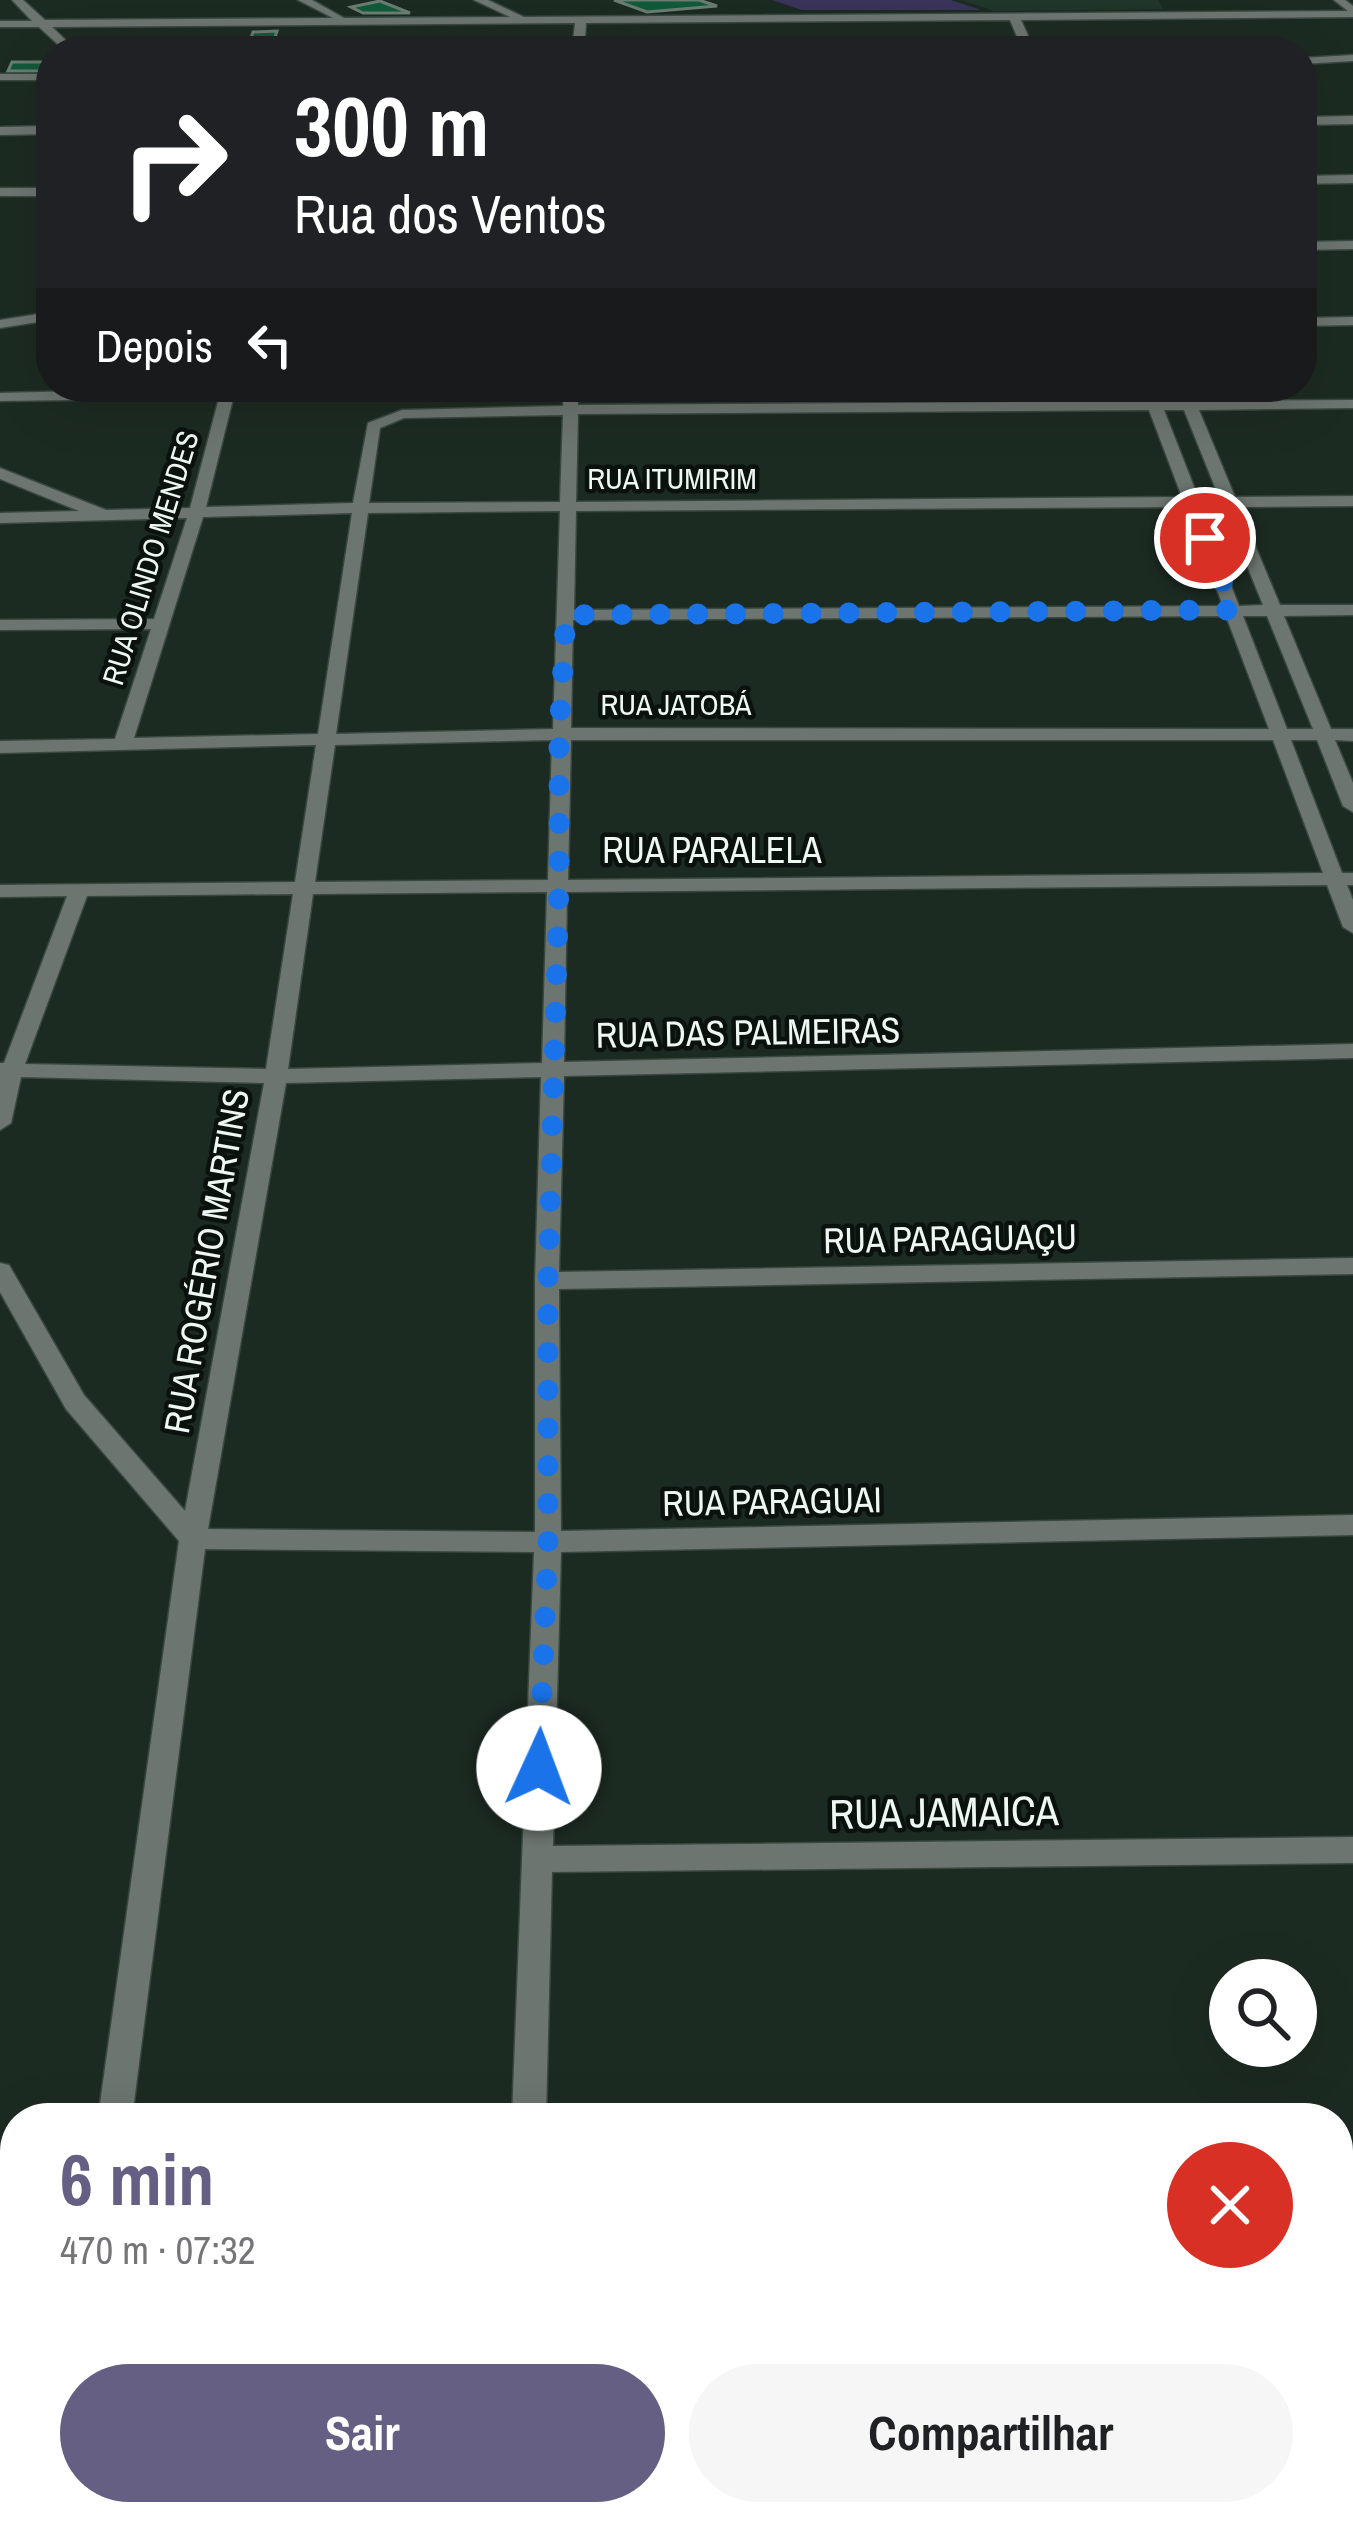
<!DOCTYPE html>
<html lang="pt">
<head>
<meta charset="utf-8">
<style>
	:root { --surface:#fff; --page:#f6f6f6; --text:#202124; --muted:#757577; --accent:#645f83 }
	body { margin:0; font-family:"Archivo Narrow",sans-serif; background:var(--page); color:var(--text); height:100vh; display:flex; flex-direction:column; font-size:45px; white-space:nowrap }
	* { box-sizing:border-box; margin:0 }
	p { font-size:39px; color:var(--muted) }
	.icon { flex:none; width:66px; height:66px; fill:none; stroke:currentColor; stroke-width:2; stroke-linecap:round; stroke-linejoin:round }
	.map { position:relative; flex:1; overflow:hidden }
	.side { position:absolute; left:0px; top:2103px; width:1353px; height:423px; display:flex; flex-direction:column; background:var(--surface); border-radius:48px 48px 0 0; box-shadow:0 12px 48px #0002 }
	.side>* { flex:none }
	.guide { position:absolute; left:36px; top:36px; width:1281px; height:366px; border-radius:48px; box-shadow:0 12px 48px #0002; background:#202124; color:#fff; overflow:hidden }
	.fabs { position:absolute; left:1209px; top:1959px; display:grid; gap:24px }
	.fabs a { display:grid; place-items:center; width:108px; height:108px; border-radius:50%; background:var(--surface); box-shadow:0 12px 48px #0002; font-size:60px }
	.pin { position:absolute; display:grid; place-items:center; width:102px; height:102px; color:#fff; margin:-51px; border:6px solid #fff; border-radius:50%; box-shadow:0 3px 12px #0007 }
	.me { position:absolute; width:132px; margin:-66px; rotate:2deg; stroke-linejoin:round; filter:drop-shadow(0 0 9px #0008) }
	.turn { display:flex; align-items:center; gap:42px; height:252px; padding:0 60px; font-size:54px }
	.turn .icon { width:156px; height:156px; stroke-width:2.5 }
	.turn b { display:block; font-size:84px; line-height:102px }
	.then { display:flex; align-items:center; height:114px; padding:0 60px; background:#0003; gap:24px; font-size:45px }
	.round { display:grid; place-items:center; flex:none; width:126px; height:126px; border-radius:63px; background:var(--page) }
	.summary { display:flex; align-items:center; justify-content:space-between; height:204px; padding:0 60px }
	h1 { font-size:72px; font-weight:800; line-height:90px; color:var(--accent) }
	.button { display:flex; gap:24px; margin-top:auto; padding:24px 60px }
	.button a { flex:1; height:138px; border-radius:72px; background:var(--accent); color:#fff; font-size:48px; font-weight:800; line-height:138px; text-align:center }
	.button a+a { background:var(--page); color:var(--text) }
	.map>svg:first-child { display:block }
	.built { fill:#21362a }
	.green { fill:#393259 }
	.building { fill:#105a3a; stroke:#6a7b71; stroke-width:3 }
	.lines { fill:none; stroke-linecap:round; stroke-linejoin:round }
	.minor-casing { stroke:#39483f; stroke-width:3 }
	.tertiary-casing { stroke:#39483f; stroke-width:3 }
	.minor { fill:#6d7570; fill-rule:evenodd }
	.tertiary { fill:#6d7570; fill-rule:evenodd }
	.route { stroke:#1a73e8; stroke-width:21; stroke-dasharray:0 37.8 }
	.labels { text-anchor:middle; stroke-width:9; stroke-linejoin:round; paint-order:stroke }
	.far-street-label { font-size:30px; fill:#eef7f2; stroke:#0b120e }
	.street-label { font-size:36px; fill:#eef7f2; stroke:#0b120e }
	.near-street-label { font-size:42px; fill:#eef7f2; stroke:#0b120e }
</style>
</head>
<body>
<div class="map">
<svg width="1353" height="2525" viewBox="0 0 1353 2525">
	<rect width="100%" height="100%" fill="#1c2b22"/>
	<path class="built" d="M961,0h197l5,9 -169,2z"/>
	<path class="green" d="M772,0h179l30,10h-179z"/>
	<path class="building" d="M614,0h85l18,6 -70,6z
		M380,1l30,12h-47l-12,-6z
		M277,31l-5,16h-24l5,-15z
		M12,62h39v9h-43z"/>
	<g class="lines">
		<g class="minor-casing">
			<path id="minor" d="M12,0h11l22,20 288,-2 -35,-18h14l32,18 166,-1 -36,-17h14l36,17 829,-6v6l-332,3 14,31h-12l-13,-31 -424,3 -2,28h-12l3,-28 -523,4 25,24h-12l-26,-24h-39v-6h32z
				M1353,55v6l-51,3v-6z
				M0,74h51v6h-51z
				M1353,116v8l-51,1v-8z
				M51,126v8l-51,1v-8z
				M1353,175v8l-51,1v-8z
				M0,188h51v8h-51z
				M1353,241v8l-51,1v-8z
				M51,312v8l-51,8v-8z
				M1353,317v8l-51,1v-8z
				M236,387l-30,120 147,-4 15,-80 34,-13 161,-4 1,-19h14v18l568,-4 -5,-14h14l6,14h19l-5,-14h14l6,14 158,-1v8l-154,2 36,87 118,-1v10l-114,1 41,98h73v10l-69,1 47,113h22v12l-18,-1 18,43v29l-10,-6 -26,-66h-26l51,133h11v12h-6l6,15v33l-10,-6 -16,-42 -760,7 -3,170 789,-18v14l-789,18 -5,196 794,-14v16l-794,15 2,242 792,-16v20l-792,17 -8,294 800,-9v26l-801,9 -6,246h-34l22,-566 -329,-3 -73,569h-34l81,-577 -113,-132 -66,-117v-29l9,2 75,130 101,116 79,-428 -243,-6 -10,46 -11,7v-67h4l63,-167 -67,1v-12l295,-3 21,-137 -316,8v-12l115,-2 36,-110 -151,1v-10l154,-1 33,-101 -187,5v-10l79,-2 -79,-32v-11l106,42 84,-2 29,-110 -219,3v-8zM1149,410l33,87 -606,5 2,-88zM1164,410h20l35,87h-21zM563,415l-3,87 -191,1 11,-75 24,-10zM1186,507l37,99 -649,4 2,-99zM1201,507h22l40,98 -24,1zM560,511l-7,218 -217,5 32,-221zM352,513l-34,221 -184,4 69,-221zM1226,616l43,113 -698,-1 2,-108zM1243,616h24l46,113h-26zM552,740l-4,140 -233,2 20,-137zM571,740h702l50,133 -755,7zM547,892l-5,171 -254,6 25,-175zM293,894l-27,175 -241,-5 62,-168zM541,1077l-6,204v251l-327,-3 78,-446z
				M1338,2249h15v34h-15z
				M15,2271v34l-15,1v-34z
				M498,2511h38v14h-38z"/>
		</g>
		<g class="tertiary-casing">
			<path id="tertiary" d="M1334,0h11l8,6v9z"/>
		</g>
		<use href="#minor" class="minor"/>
		<use href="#tertiary" class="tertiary"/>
	</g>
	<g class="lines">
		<path class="route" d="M539,1768l9,-226v-261l11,-397v-150l7,-119 668,-5 -29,-72"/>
	</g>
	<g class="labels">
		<g class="far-street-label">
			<text x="672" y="489">RUA ITUMIRIM</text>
			<text transform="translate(151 558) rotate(-73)" y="10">RUA OLINDO MENDES</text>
			<text x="676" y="715">RUA JATOBÁ</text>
		</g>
		<g class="street-label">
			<text x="712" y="863">RUA PARALELA</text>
			<text transform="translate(748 1032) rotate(-1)" y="13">RUA DAS PALMEIRAS</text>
			<text transform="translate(950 1238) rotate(-1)" y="13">RUA PARAGUAÇU</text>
			<text transform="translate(206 1261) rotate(-80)" y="13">RUA ROGÉRIO MARTINS</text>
			<text transform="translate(772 1501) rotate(-1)" y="13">RUA PARAGUAI</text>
		</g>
		<g class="near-street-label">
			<text transform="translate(944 1812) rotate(-1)" y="15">RUA JAMAICA</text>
		</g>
	</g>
</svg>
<div class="fabs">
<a><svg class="icon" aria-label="search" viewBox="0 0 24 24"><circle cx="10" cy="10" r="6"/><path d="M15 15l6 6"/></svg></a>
</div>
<div class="pin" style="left:1205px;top:538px;background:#d93025"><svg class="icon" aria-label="arrive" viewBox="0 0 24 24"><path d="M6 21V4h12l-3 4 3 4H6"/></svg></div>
<svg class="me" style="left:539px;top:1768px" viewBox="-20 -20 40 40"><circle r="19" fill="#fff"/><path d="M0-13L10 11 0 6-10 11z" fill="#1a73e8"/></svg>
<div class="guide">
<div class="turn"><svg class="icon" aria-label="right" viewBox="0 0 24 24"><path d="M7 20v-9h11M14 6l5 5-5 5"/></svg><div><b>300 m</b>Rua dos Ventos</div></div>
<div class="then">Depois<svg class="icon" aria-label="left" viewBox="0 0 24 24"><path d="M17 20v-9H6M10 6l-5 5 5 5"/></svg></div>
</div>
<section class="side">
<div class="summary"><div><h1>6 min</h1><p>470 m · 07:32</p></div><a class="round" style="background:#d93025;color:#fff"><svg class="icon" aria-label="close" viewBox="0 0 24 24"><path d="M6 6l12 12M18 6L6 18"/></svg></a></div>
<div class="button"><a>Sair</a><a>Compartilhar</a></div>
</section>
</div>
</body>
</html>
